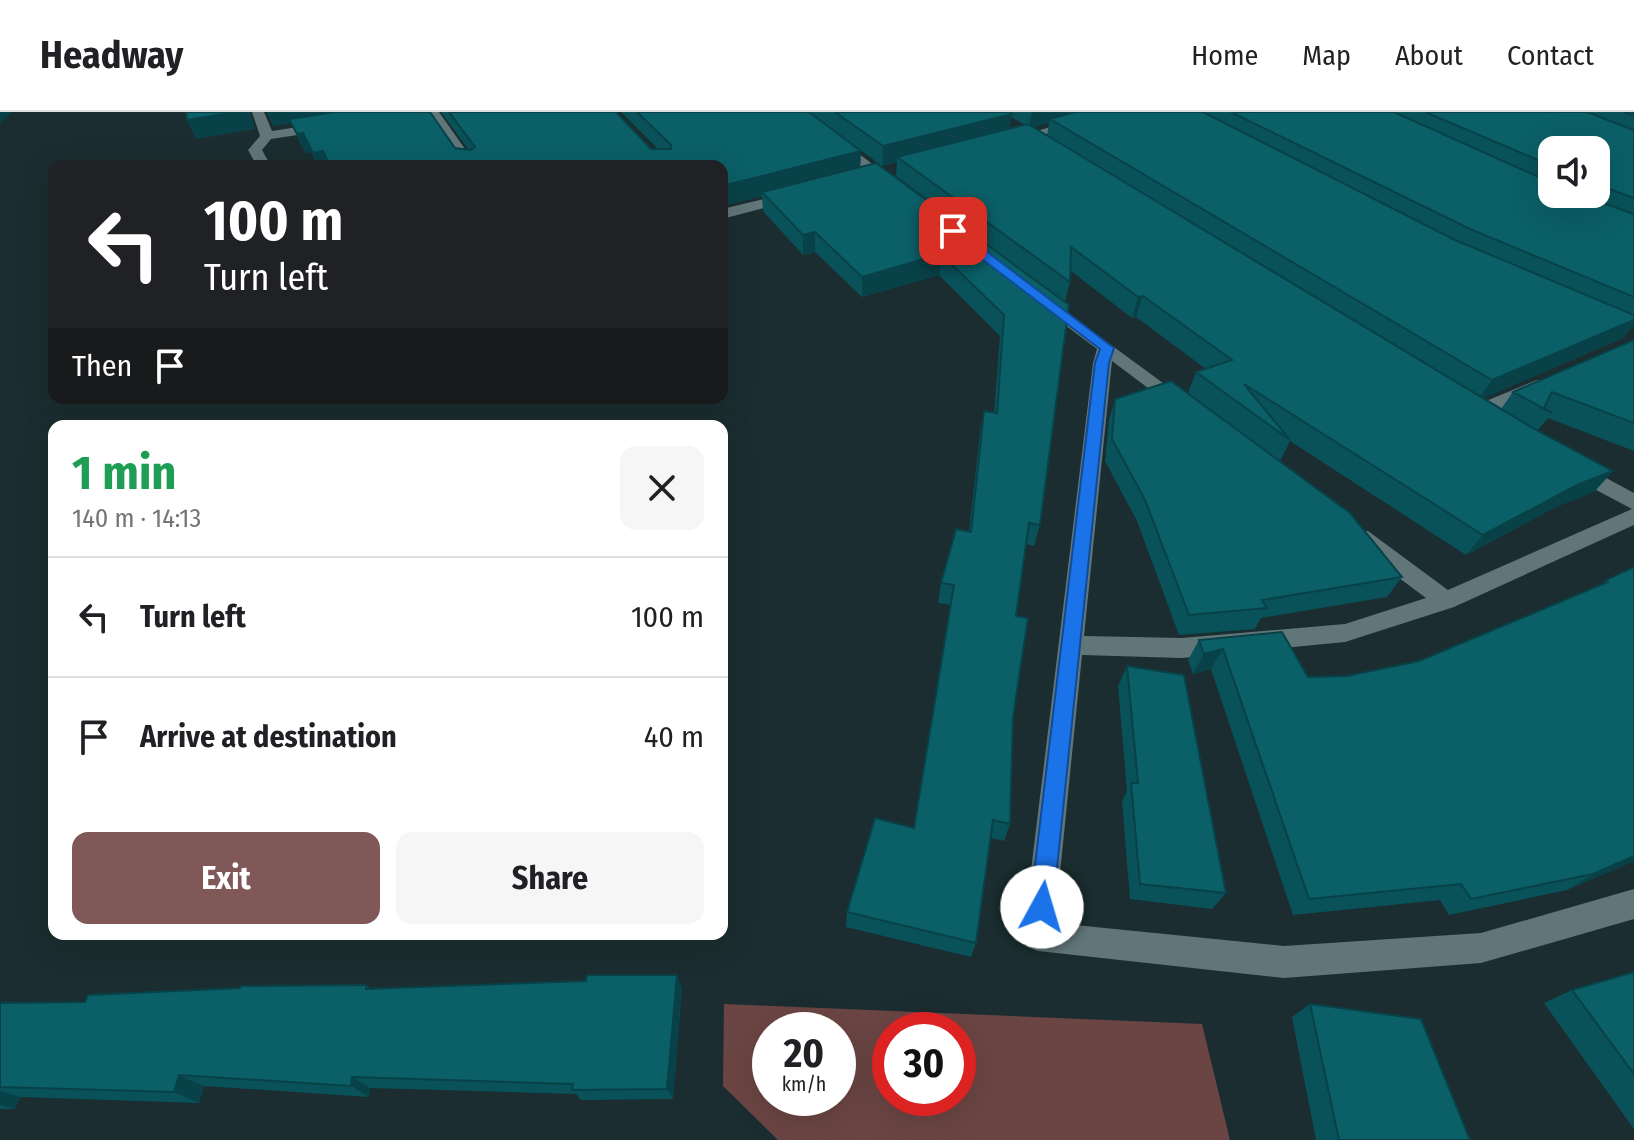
<!DOCTYPE html>
<html lang="en">
<head>
<meta charset="utf-8">
<style>
	:root { --surface:#fff; --page:#f6f6f6; --text:#202124; --muted:#757577; --line:#e0e0e0; --accent:#805858 }
	body { margin:0; font-family:"Fira Sans Condensed",sans-serif; background:var(--page); color:var(--text); height:100vh; display:flex; flex-direction:column; font-size:30px; white-space:nowrap }
	* { box-sizing:border-box; margin:0 }
	p { font-size:26px; color:var(--muted) }
	.icon { flex:none; width:44px; height:44px; fill:none; stroke:currentColor; stroke-width:2; stroke-linecap:round; stroke-linejoin:round }
	.map { position:relative; flex:1; overflow:hidden }
	.side { position:absolute; left:48px; top:308px; width:680px; height:520px; display:flex; flex-direction:column; background:var(--surface); border-radius:16px; box-shadow:0 8px 32px #0002 }
	.side>* { flex:none }
	.hud { position:absolute; left:48px; top:48px; width:680px; height:244px; border-radius:16px; box-shadow:0 8px 32px #0002; background:#202124; color:#fff; overflow:hidden }
	.controls { position:absolute; left:1538px; top:24px; display:grid; gap:16px }
	.controls a { display:grid; place-items:center; width:72px; height:72px; border-radius:16px; background:var(--surface); box-shadow:0 8px 32px #0002; font-size:40px }
	.speed { position:absolute; left:752px; top:900px; display:flex; gap:16px; font-size:40px; font-weight:700; text-align:center }
	.speed>* { display:grid; place-content:center; width:104px; height:104px; border-radius:50%; background:var(--surface); box-shadow:0 8px 32px #0002; line-height:1 }
	.speed small { font-size:20px; font-weight:400 }
	.speed .limit { border:12px solid #d22; background:#fff; color:#111 }
	.pin { position:absolute; display:grid; place-items:center; width:68px; height:68px; color:#fff; margin:-34px; border-radius:16px; box-shadow:0 4px 12px #0006 }
	.me { position:absolute; width:88px; margin:-44px; rotate:6deg; stroke-linejoin:round; filter:drop-shadow(0 0 6px #0008) }
	.turn { display:flex; align-items:center; gap:28px; height:168px; padding:0 24px; font-size:36px }
	.turn .icon { width:104px; height:104px; stroke-width:2.5 }
	.turn b { display:block; font-size:56px; line-height:68px }
	.then { display:flex; align-items:center; height:76px; padding:0 24px; background:#0003; gap:16px; font-size:30px }
	.round { display:grid; place-items:center; flex:none; width:84px; height:84px; border-radius:16px; background:var(--page) }
	.head { display:flex; align-items:center; justify-content:space-between; height:136px; padding:0 24px }
	h1 { font-size:48px; font-weight:700; line-height:60px; color:#1e9e55 }
	.primary-button { display:flex; gap:16px; margin-top:auto; padding:16px 24px }
	.primary-button a { flex:1; height:92px; border-radius:16px; background:var(--accent); color:#fff; font-size:32px; font-weight:700; line-height:92px; text-align:center }
	.primary-button a+a { background:var(--page); color:var(--text) }
	ul { padding:0; list-style:none }
	li { display:flex; align-items:center; gap:24px; height:120px; padding:0 24px; border-top:2px solid var(--line) }
	li div { flex:1 }
	li b { display:block; font-size:30px }
	li em { font-style:normal }
	header { display:flex; align-items:center; gap:48px; box-sizing:border-box; height:112px; padding:0 40px; background:var(--surface); border-bottom:2px solid var(--line) }
	header strong { font-size:38px }
	nav { display:flex; gap:44px; margin-inline-start:auto; font-size:28px }
	.map>svg:first-child { display:block }
	.green { fill:#6b4543; fill-rule:evenodd }
	.lines { fill:none; stroke-linecap:round; stroke-linejoin:round }
	.minor { fill:#617679; fill-rule:evenodd }
	.wall { fill:#095259; fill-rule:evenodd }
	.shaded-wall { fill:#084248 }
	.building { fill:#0b5f67; stroke:#084248; stroke-width:2 }
	.route { fill:#1a73e8; stroke:#114b97; stroke-width:2 }
</style>
</head>
<body>
<header>
<strong>Headway</strong>
<nav><a>Home</a><a>Map</a><a>About</a><a>Contact</a></nav>
</header>
<div class="map">
<svg width="1634" height="1028" viewBox="0 0 1634 1028">
	<rect width="100%" height="100%" fill="#1b2d30"/>
	<path class="green" d="M724,892l478,20 28,116h-452l-55,-54zM770,918h68v68h-68zM890,918h68v68h-68z"/>
	<g class="lines">
		<path class="minor" d="M252,0h12l8,19 52,-8 7,4 -7,4 -53,8 -9,11 9,16h-14l-9,-16 12,-14z
			M427,0h12l38,54h-14z
			M790,0h14l96,73 -2,3h-10z
			M1104,0h21l-114,32 -7,-4z
			M793,80l7,4 -2,3 -76,20v-10z
			M1043,183l150,110 -10,6 -7,-2 -64,-48 -28,275 98,2 163,-14 81,-26 -74,-55 -3,-6 3,-6h16l80,59 184,-81 -64,-34 -3,-5 3,-5h14l52,28v32l-180,82 -109,35 -163,16 -100,-3 -27,268 229,23 197,-13 153,-44v30l-153,44 -197,15 -246,-27 -11,-4 -4,-11 70,-573 4,-14 -60,-45 -2,-4z
			M1537,268l9,6 -2,4 -61,26 -7,2 -10,-6 3,-4z"/>
	</g>
	<path class="wall" d="M267,0h163l25,36 13,1 -27,-37h175l35,37h7l-37,-37h188l52,39 -1,16 209,138 -29,220 -6,21 -8,-2 -10,72 -6,208 -6,17 -13,-3 -15,105 -5,14 -125,-30 1,-15 67,-84 36,-223 -12,-2 3,-20 28,-51 11,-100 4,-21 10,2 6,-77 -61,-61 -77,22 -47,-45 -12,3 -40,-44 -1,-15 -40,10v-40h-404l-7,-14 -6,1 -14,-30 -18,3z
		M809,0h825v213l-11,13 -140,60 18,11 12,-17 121,-52v111l-86,-33 -11,13 76,40 -19,21 -36,14 -92,49 -176,-114 -10,20 122,116 -15,20 -126,21 -6,11 -76,6 -42,-114 -32,-60 4,-41 6,-21 73,-6 8,-21 10,-3 -70,-52 -4,1 -61,-47 -1,11 -5,20 -169,-126 1,-14 -15,4zM1011,5l14,8 -16,4zM1049,11l-2,13 -15,-9zM1552,38h44v44h-44z
		M1634,455v294l-67,29 -118,25 -9,-15 -147,15 -82,-246 -18,5 -5,-14 11,-20 109,37 39,-1 72,-15 182,-76 5,-5z
		M1127,554l99,227 -14,16 -82,-10 -8,-98 5,-10 -9,-105z
		M1634,860v157l-90,-126 28,-13z
		M366,873l6,4 310,-1 -9,111 -92,1 -5,-6 -206,-6 -1,9 -165,-11 -5,17 -179,-6 -5,12h-15v-106l85,-1z
		M1310,892l160,136h-154l-24,-123z"/>
	<path class="shaded-wall" d="M0,0h12l-12,11z
		M236,0h14l5,17 -59,10 -9,-19z
		M267,0h104l-98,14z
		M1032,0h60l-42,7 -1,4 -20,5z
		M1012,2l-3,19 -112,24v5l-15,4 1,-20z
		M303,21l8,19 -6,1 -8,-19z
		M323,39l7,15h-12l-5,-13z
		M861,39l-1,20 -98,21v4l-40,10v-20z
		M815,120v20l-12,3v-20z
		M941,142l-2,21 -77,22v-20z
		M1143,184l-7,21 -4,1 6,-21z
		M1634,208v5l-11,13 -146,63 15,-21z
		M1613,359l-19,21 -36,14 -92,49 17,-20 94,-50z
		M1223,537l-12,20 -18,5 11,-20z
		M1634,744v5l-67,29 26,-16z
		M677,863l5,13 -9,111 -6,-10z
		M179,963l25,11 -5,17 -25,-11z
		M352,965l18,11 -1,9 -18,-11z
		M0,979l20,6 -5,12 -15,-4z"/>
	<path class="building" d="M186,0h50l-49,8z
		M335,0h95l25,36 16,2 4,-3 -26,-35h167l35,37h20v-4l-34,-33h172l52,39 -139,35v-20h-392l-7,-15 -10,2 -10,-20 -6,1 -8,-15z
		M835,0h174l3,2 -129,32z
		M1075,0h128l252,128 179,75v5l-142,60 -442,-261z
		M1231,0h163l158,71v11h26l56,20v83l-164,-68z
		M1425,0h162l47,18v68l-38,-14v-34h-44v16z
		M1623,0h11v4z
		M1028,12l508,306 77,41 -36,14 -94,50 -239,-151 46,56 -94,-68 36,-12 -89,-64 -5,1 -67,-50 -1,35 -173,-125z
		M876,51l193,142 -29,220 -11,-2 -13,93 12,2 -15,99 -3,107 -17,-4 -17,123 -129,-31 28,-94 39,10 40,-243 -13,-2 15,-54 15,3 13,-121 13,2 7,-98 -63,-61 -79,23 -47,-45 -12,3 -41,-43z
		M1634,228v83l-82,-31 -8,16 8,5 -39,-21z
		M1171,269l179,132 52,64 -140,23 5,8 -78,7 -44,-115 -33,-61 3,-40z
		M1634,455v289l-41,18 -122,25 -10,-15 -152,15 -86,-250 -19,5 -5,-14 83,-8 26,45 39,-1 72,-15 189,-79 -2,-2z
		M1127,554l57,9 42,218 -86,-9 -9,-101h7z
		M1634,860v102l-62,-84z
		M587,863h90l-10,114 -95,1 1,-6 -221,-7 -1,9 -172,-11 -5,17 -174,-5v-84l85,-1 3,-7 152,-7 1,-2 125,-1v4l220,-8z
		M1310,892l111,15 49,121h-131z"/>
	<path class="route" d="M949,117h8l157,119 -5,15 -56,544 -3,8 -8,3 -8,-3 -4,-8 65,-544 5,-14 -151,-115z"/>
</svg>
<div class="controls">
<a><svg class="icon" aria-label="sound" viewBox="0 0 24 24"><path d="M4 9h4l5-4v14l-5-4H4zM17 9q2 3 0 6"/></svg></a>
</div>
<div class="speed"><div>20<small>km/h</small></div><div class="limit">30</div></div>
<div class="pin" style="left:953px;top:119px;background:#d93025"><svg class="icon" aria-label="arrive" viewBox="0 0 24 24"><path d="M6 21V4h12l-3 4 3 4H6"/></svg></div>
<svg class="me" style="left:1042px;top:795px" viewBox="-20 -20 40 40"><circle r="19" fill="#fff"/><path d="M0-13L10 11 0 6-10 11z" fill="#1a73e8"/></svg>
<div class="hud">
<div class="turn"><svg class="icon" aria-label="left" viewBox="0 0 24 24"><path d="M17 20v-9H6M10 6l-5 5 5 5"/></svg><div><b>100 m</b>Turn left</div></div>
<div class="then">Then<svg class="icon" aria-label="arrive" viewBox="0 0 24 24"><path d="M6 21V4h12l-3 4 3 4H6"/></svg></div>
</div>
<section class="side">
<div class="head"><div><h1>1 min</h1><p>140 m · 14:13</p></div><a class="round"><svg class="icon" aria-label="close" viewBox="0 0 24 24"><path d="M6 6l12 12M18 6L6 18"/></svg></a></div>
<ul>
<li><svg class="icon" aria-label="left" viewBox="0 0 24 24"><path d="M17 20v-9H6M10 6l-5 5 5 5"/></svg><div><b>Turn left</b></div><em>100 m</em></li>
<li><svg class="icon" aria-label="arrive" viewBox="0 0 24 24"><path d="M6 21V4h12l-3 4 3 4H6"/></svg><div><b>Arrive at destination</b></div><em>40 m</em></li>
</ul>
<div class="primary-button"><a>Exit</a><a>Share</a></div>
</section>
</div>
</body>
</html>
